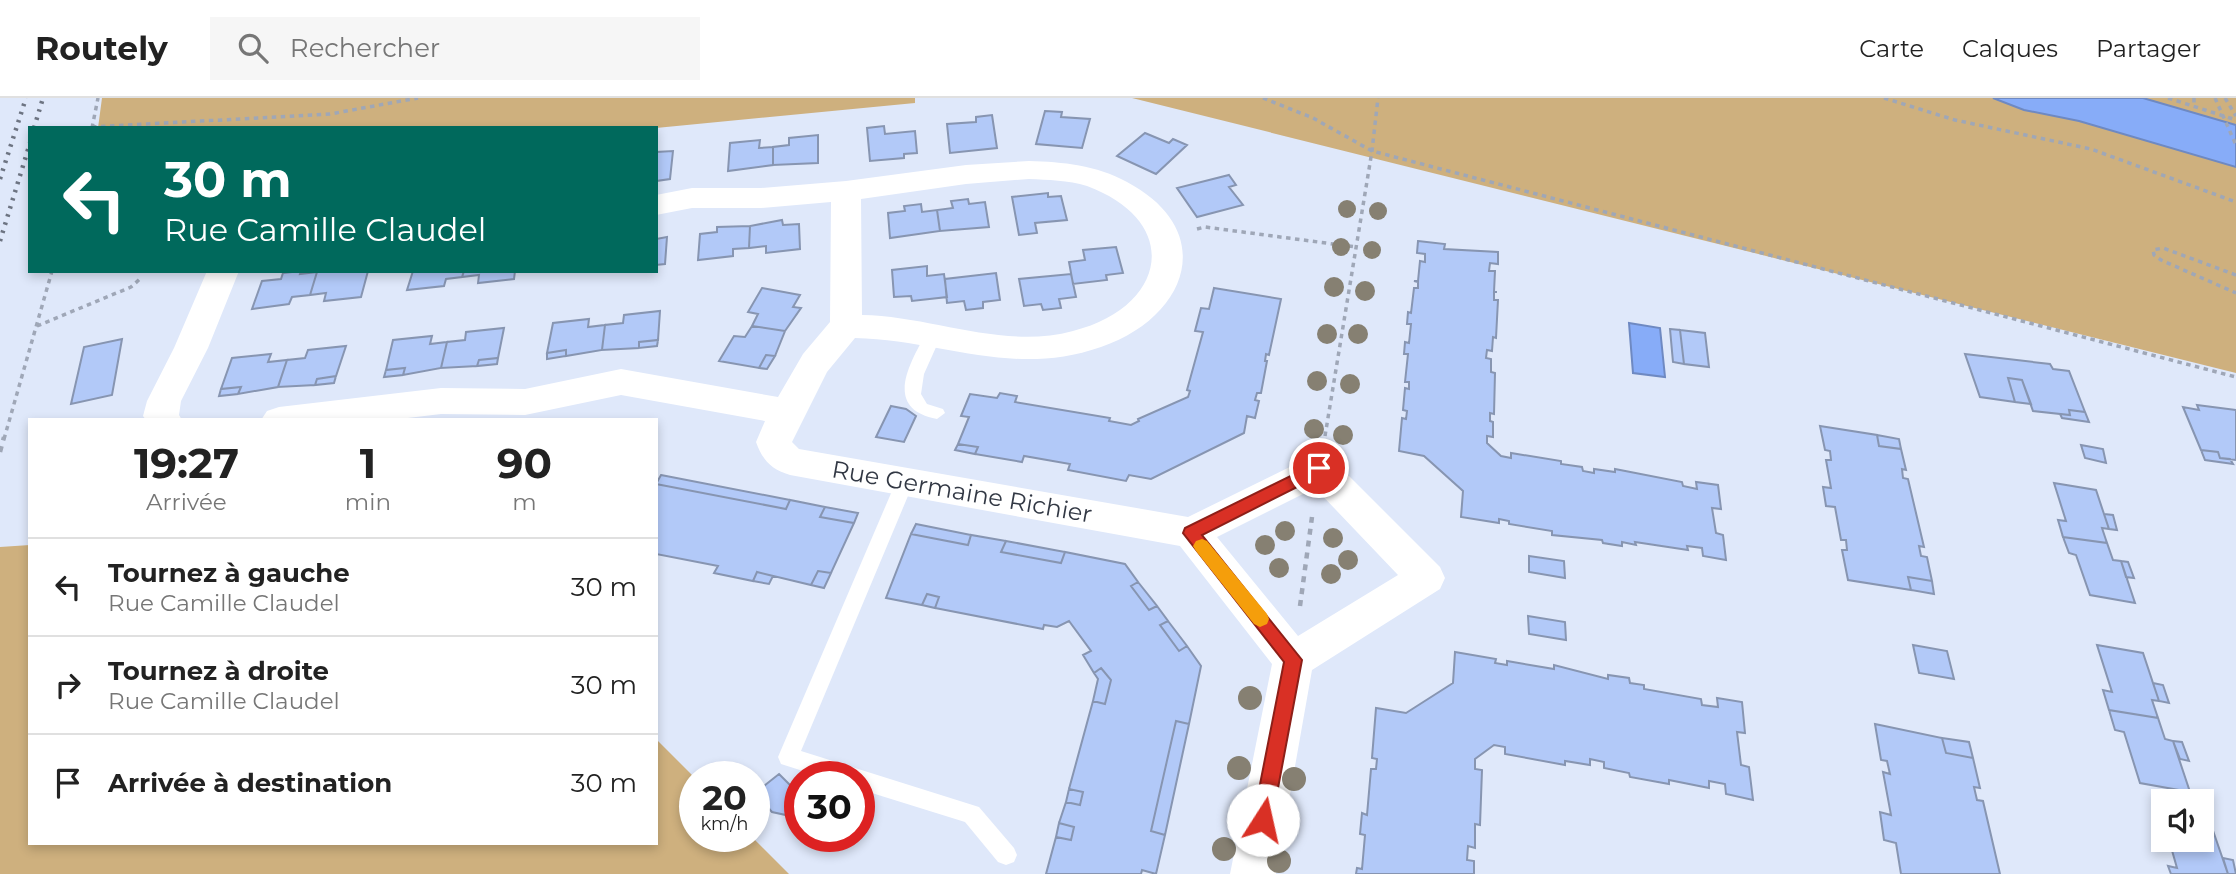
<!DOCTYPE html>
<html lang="fr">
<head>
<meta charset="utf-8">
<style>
	:root { --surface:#fff; --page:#f6f6f6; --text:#222; --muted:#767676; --line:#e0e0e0 }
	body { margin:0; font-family:Montserrat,sans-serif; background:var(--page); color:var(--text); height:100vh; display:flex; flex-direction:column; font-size:26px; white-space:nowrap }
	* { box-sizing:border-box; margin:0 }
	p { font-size:23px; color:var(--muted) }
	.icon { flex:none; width:38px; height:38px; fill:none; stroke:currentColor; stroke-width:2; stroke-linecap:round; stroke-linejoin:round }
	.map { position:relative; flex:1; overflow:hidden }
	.details { position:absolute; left:28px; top:320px; width:630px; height:427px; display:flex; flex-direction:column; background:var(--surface); border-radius:0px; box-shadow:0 4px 10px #0003 }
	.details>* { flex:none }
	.guide { position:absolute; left:28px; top:28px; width:630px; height:147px; border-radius:0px; box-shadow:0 4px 10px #0003; background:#00695c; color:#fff; overflow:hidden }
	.buttons { position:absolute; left:2151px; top:691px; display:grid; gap:14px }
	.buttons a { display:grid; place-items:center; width:63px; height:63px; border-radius:0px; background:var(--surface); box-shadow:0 4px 10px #0003; font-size:35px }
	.speed { position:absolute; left:679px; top:663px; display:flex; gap:14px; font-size:35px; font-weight:700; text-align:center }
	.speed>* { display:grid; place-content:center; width:91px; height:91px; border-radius:50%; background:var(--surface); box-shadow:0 4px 10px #0003; line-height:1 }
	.speed small { font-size:18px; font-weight:400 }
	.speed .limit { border:10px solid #d22; background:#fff; color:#111 }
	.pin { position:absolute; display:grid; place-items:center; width:60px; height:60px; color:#fff; margin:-30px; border:4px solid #fff; border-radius:50%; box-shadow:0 2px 7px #0007 }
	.me { position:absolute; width:77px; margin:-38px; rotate:10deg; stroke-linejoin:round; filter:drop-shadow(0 0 5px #0008) }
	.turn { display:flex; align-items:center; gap:24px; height:147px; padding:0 21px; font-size:32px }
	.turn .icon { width:91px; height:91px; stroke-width:2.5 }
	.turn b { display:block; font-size:49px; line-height:60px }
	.eta { display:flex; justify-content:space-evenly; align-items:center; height:119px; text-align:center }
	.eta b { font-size:42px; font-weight:700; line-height:49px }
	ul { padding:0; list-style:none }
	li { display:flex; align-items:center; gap:21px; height:98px; padding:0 21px; border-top:2px solid var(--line) }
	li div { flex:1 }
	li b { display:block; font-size:26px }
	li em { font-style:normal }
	header { display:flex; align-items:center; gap:42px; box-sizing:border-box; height:98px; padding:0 35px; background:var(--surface); border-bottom:2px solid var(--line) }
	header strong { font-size:33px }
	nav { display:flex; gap:38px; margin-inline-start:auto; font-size:24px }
	.search { width:490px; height:63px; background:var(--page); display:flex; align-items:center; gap:18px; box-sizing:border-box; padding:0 24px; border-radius:0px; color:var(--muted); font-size:26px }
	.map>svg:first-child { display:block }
	.green { fill:#ceb07e }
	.water { fill:#87acf8; stroke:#6e89c2; stroke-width:2 }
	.building { fill:#b2c9f8; stroke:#8795b1; stroke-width:2 }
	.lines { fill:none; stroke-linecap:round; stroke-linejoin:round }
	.path-far1 { stroke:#9fa7b7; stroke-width:3.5; stroke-dasharray:4.5 4.5; stroke-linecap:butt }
	.path { stroke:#9fa7b7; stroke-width:4.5; stroke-dasharray:6 6; stroke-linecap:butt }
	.service { fill:#fff; fill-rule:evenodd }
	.minor { fill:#fff; fill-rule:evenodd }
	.rail { stroke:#6d7482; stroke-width:4.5; stroke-dasharray:2.5 6; stroke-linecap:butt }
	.tree { fill:#868072 }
	.route { fill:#d93025; stroke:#8d1f18; stroke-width:2 }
	.slow { fill:#f59e0b }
	.labels { text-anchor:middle; stroke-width:6; stroke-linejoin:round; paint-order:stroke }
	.street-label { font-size:24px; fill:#323844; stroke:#fff }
</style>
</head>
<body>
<header>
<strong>Routely</strong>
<div class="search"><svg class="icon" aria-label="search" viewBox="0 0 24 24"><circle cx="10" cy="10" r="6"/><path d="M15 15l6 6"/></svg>Rechercher</div>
<nav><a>Carte</a><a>Calques</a><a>Partager</a></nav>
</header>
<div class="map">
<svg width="2236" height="776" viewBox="0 0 2236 776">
	<rect width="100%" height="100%" fill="#dfe8fa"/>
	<path class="green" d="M102,0h813v5l-259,25h-558z
		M1132,0h861l31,12 55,11 157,46v206z
		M2143,0h93v27z
		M30,447v299h626v-105l39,39v58l57,1 37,37h-789v-327z"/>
	<path class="water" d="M1993,0h150l93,27v42l-157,-46 -55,-11z
		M1629,225l31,5 5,49 -32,-4z"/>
	<path class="building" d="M1045,13l17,1 -1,5 29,2 -8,29 -46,-4z
		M992,17l5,33 -47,5 -3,-29 29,-2v-5z
		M884,28l1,8 30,-3 2,22 -13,1v4l-34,3 -3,-33z
		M1145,35l24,10 4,-4 14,6 -31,29 -39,-18z
		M818,37v28l-45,2v-18l16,-2v-7z
		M760,42l-1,8 14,-1v18l-45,6 2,-28z
		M673,53l-3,28 -14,2v-29z
		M1229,77l7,10 -7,2 14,18 -46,12 -20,-29z
		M1048,95v4l13,-1 6,24 -32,3 2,10 -18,2 -7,-38z
		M968,101l1,5 16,-2 4,25 -49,4 -3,-21 16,-2 -2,-7z
		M921,106l1,8 15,-2 3,21 -50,7 -2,-25 17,-2 -1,-5z
		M782,122l1,5 16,-1 1,25 -34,4v-7l-17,2 1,-22z
		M750,128l-1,22 -16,1v7l-35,4 2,-26 17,-2v-5z
		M667,139l-2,27 -9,1v-26z
		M1418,143l27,3 -1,5 54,3v12l-8,-1 -1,8h6l-1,21h3h-3v8h4l-2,38 -3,-1 -1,14 -5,-1 -1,8 5,1v13l4,1 -1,41 -4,-1v8l3,1v15l-6,-1v7l14,13 10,2v-5l50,8v3l21,3 1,4 11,2v-4l21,3v-3l67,13 1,4 14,3 -1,-7 22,3 3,24 -9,-1 4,25 7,2 3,25 -23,-4 -1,-8 -15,-2 1,4 -53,-8 1,3 -14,-3v4l-19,-3 -1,-3 -50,-5v-4l-43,-7v-3l-10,-2v4l-38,-6 2,-26 -39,-35 -25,-5 3,-33 4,1 1,-8 -4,-1 2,-22 4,1v-7h-4l3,-28h-4l1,-12 4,1 2,-19h-4l1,-12 3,1 3,-25h4v-6l-4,-1h4l2,-20 5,1v-8l-8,-1z
		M1116,149l7,26 -17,2 1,5 -34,4 -4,-22 16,-2 -2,-10z
		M927,168v10l17,-2 3,23 -35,4 -1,-5 -17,1 -2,-27z
		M301,173l-1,3 17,-2 -7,23 -18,2 -3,7 -37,5 10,-28 19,-2 2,-6z
		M368,173l-7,26 -37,4 2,-8 -16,2 7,-23z
		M413,173h51l-2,6 -16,2 -2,7 -37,4z
		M464,173h51l-1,8 -36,4 1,-8 -17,2z
		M996,175l4,27 -17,2v6l-17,2 -2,-9 -17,2 -2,-24z
		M1071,176l5,23 -17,2 2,9 -18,2 -2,-6 -17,2 -5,-27z
		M762,190l38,7 -7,12 8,1 -16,23 -33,-5 6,-12 -10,-2z
		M1214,190l67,11 -12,56 -3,-1 -1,7h2l-6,32h-4l-2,7 4,1 -4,17 -8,-2 -3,17 -93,46 -22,-4 -3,6 -58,-11 2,-6 -46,-8 -2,6 -47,-8 3,-7 -20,-3 11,-27 -8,-1 9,-22 27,4 3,-5 17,3 -2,6 95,16 -1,3 22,4 8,-4 -1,-2 50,-22 2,-6 -3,-1 16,-58 -8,-1 6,-23 8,1z
		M660,213l-2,29 -19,2v6l-37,2 3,-25 18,-2 1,-8z
		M589,221l-1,8 17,-2 -3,25 -36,6v-6l-19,3 6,-30z
		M752,228l33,5 -10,25 -9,-1 -7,13 -40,-7 15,-25 11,1z
		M504,230l-6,30 -19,2 -2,6 -36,2 6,-26 18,-2 1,-8z
		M1670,231l10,1 4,34 -11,-2z
		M1680,232l25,3 4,34 -25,-3z
		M432,238l-2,8 17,-2 -6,26 -38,7 2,-7 -19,2 7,-30z
		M122,241l-10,56 -41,9 13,-57z
		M658,242l-1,6 -18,2v-6z
		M346,248l-10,30 -19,3 -2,6 -37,2 9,-27 18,-2 3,-8z
		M566,252v6l-19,3v-6z
		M271,256l-3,8 19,-2 -9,27 -40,7 3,-7 -20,2 11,-31z
		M1965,256l85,10 3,5 16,2 16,41 -16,-2 1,5 -37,-4 -11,-31 -14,-2 7,24 -35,-5z
		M766,257l9,1 -8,13 -8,-1z
		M498,260l-1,6 -20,2 2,-6z
		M405,270l-2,7 -19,2 2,-7z
		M336,278l-2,7 -19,2 2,-6z
		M2008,280l14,2 9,24 -16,-2z
		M241,289l-3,7 -19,2 2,-7z
		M2197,307l39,5v50l-16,-2 -2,-6 -17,-2 -18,-43 16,3z
		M891,308l15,3 10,7 -12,26 -28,-5z
		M2069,312l16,2 4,10 -27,-4 -2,-4 10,1z
		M1820,328l57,9 2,11 22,3 5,21 -4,-1 1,9 5,1 16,68 -5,-1 2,10 6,1 5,24 -24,-4 3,13 -63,-10 -6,-30h5l-1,-10h-5l-6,-33 -9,-1 -3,-19 8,1 -5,-28h5l-1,-9 -5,-1z
		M1877,337l22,4 2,10 -22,-3z
		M958,346l20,3 -3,7 -20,-4z
		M2081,347l22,4 3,14 -21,-5z
		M2201,352l17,2 2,6 10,1 3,5 -28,-4z
		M661,377l129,25 -4,9 -130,-25z
		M2054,385l42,7 13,39 -7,-1 5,15 -44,-6 -5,-17 8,1z
		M656,386l130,25 4,-9 35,7 -5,10 34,6 -23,50 -13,-2 -7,14 -54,-13 -4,9 -39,-8 4,-7 -62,-12z
		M825,409l33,6 -4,10 -34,-6z
		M2104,416l9,1 4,15 -8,-1z
		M916,426l55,11 -3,10 -57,-11z
		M911,436l57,11 3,-10 35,6 -5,11 60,11 4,-11 60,12 13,18 -7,4 18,24 8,-4 11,15 -8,4 19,26 8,-5 14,20 -12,58 -13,-3 -25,110 14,4 -9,39 -14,-4 -1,4h-95l10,-37 15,3 3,-13 -15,-4 7,-21 14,3 3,-13 -14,-3 24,-88 12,3 6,-24 -10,-12 -7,5 -11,-18 8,-4 -22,-30 -12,6 -13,-2 -1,4 -108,-21 4,-11 -12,-3 -5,11 -36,-7z
		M2063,439l44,6 6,17 8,1 14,42 -45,-8 -14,-40 -7,-2z
		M1006,443l59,11 -4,11 -60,-11z
		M1529,458l35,5 1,17 -36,-6z
		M2121,463l7,1 6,16 -8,-1z
		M818,473l13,2 -7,15 -13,-3z
		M757,474l16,4 -4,8 -16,-3z
		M1908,479l24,4 2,13 -23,-4z
		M1138,484l19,24 -8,4 -18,-24z
		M927,496l12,3 -4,11 -13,-3z
		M1528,518l37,6 1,18 -37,-6z
		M1168,523l19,25 -8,5 -19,-26z
		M1913,547l34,6 7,28 -35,-6z
		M2097,547l46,8 16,48 -7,-1 6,18 -49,-8 -6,-20 9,2z
		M1455,554l41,7 -1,4 12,2v-4l47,8v-4l54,14v-4l21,3 1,5 14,2v4l57,10 1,6 16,2 -1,-9 25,4 3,31 -8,-1 4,33 8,2 4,33 -27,-6 -1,-10 -16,-3v7l-40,-8v4l-39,-7 -1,-4 -25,-5v-6l-14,-3v6l-25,-4v4l-60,-11v-7l-11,-2 -19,14v10l7,1 -2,55 -5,-1v24l-7,-2 -1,14 7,1v13h-118l1,-6 5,1 3,-34 -5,-1 2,-21 5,2 4,-46h5l1,-10 -5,-1 4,-50 30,5 47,-30z
		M1101,570l10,12 -6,24 -12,-3 5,-22 -4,-6z
		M2153,585l10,2 6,18 -10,-2z
		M2109,612l49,8 7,21 8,2 17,51 -50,-9 -16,-51 -9,-2z
		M1176,623l13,3 -24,111 -14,-4z
		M1875,626l67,14 4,15 27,5 7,30 -6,-1 3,13 6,1 17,73h-99l-5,-31 -12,-3 -4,-28 11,3 -8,-43 7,2 -3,-13 -6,-1z
		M1942,640l27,4 4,16 -27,-5z
		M2173,643l9,1 7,19 -9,-2z
		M779,676l12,12 9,2v18l-5,11 -23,-5 -17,-19z
		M1069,691l14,3 -3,13 -14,-3z
		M2202,722l8,2 18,52h-57l-3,-8 9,2 -8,-28h33z
		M1059,725l15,4 -3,13 -15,-3z
		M2223,760l10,2 3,14h-8z"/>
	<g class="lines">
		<path class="path-far1" d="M1263,0l50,20 59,33 864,226
			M1884,0l71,22 136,29 145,53
			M2168,0l68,22
			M2194,0v8
			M2215,0l21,47
			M2225,0l11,18
			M92,29l238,-13 88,-16
			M92,30l6,-30
			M1197,131l8,-2 151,20
			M2236,177l-73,-27 -10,2 1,5 7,5 75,33
			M37,228l94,-39 10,-9
			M1325,338l47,-285 6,-53
			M4,341l48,-168"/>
		<path class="path" d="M0,354l4,-15
			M1300,508l12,-89"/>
		<path class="service" d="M933,232l8,6 -17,38 -3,20 6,10 16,5 2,4 -8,6c-54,-10 -28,-55 -10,-87z
			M904,379l6,2 3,5 -112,267 178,56 35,41 3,7 -3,7 -8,3 -8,-3 -33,-40 -106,-33v-12h-37l-41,-13 -3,-7 117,-273 3,-5z"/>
		<path class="minor" d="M1029,63c34,1 67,4 98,21 92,49 61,135 -26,165 -89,31 -158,-7 -246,-9l-28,34 -35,70 7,7 389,68 118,-58 13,-4 13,4 108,108 5,11 -5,11 -128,81 -36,204h-46l42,-210 -92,-118 -390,-71c-19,-6 -27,-14 -34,-33l9,-21 -144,-26 -96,20 -84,-1 -50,6h-130l6,-9 12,-4 162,-19 84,1 96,-20 157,28 25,-43 27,-32 1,-120 -70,6h-69l-36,7v-20l36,-7h69l85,-7 120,-16zM1029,81c19,1 39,1 58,7 97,36 79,122 -14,145 -70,19 -141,-15 -211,-16l-1,-116 105,-15zM1315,390l83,87 -100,61 -81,-99z
			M207,173h32l-31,77 -27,53 -2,14 3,5h-36l-3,-4 4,-15 27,-53z"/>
		<path class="rail" d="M34,30l9,-30
			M0,81l26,-81
			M0,143l30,-98"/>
	</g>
	<g class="tree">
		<circle cx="1347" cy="111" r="9"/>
		<circle cx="1378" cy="113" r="9"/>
		<circle cx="1341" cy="149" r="9"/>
		<circle cx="1372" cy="152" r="9"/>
		<circle cx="1334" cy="189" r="10"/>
		<circle cx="1365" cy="193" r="10"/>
		<circle cx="1327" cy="236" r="10"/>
		<circle cx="1358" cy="236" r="10"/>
		<circle cx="1317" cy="283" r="10"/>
		<circle cx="1350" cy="286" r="10"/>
		<circle cx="1314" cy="331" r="10"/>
		<circle cx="1343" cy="337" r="10"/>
		<circle cx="1285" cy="433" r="10"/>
		<circle cx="1333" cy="440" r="10"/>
		<circle cx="1265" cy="447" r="10"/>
		<circle cx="1348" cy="462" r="10"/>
		<circle cx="1279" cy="470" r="10"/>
		<circle cx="1331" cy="476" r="10"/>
		<circle cx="1250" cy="600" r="12"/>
		<circle cx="1239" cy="670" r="12"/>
		<circle cx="1294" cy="681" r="12"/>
		<circle cx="1224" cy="751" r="12"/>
		<circle cx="1279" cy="763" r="12"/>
	</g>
	<path class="route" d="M1319,364l6,2 2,4 -2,5 -123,62 100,125 -30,160 -2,7 -7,2 -7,-2 -3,-7 31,-158 -101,-129 2,-5z"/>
	<path class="slow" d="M1202,441l5,2 60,73 2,5 -2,5 -7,3 -6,-3 -58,-73 -3,-5 3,-5z"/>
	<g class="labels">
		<g class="street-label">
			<text transform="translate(962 394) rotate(10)" y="8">Rue Germaine Richier</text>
		</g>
	</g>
</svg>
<div class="buttons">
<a><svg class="icon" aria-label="sound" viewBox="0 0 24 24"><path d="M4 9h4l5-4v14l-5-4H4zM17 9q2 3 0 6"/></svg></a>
</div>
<div class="speed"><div>20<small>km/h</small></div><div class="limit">30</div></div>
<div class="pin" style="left:1319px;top:370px;background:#d93025"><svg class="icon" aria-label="arrive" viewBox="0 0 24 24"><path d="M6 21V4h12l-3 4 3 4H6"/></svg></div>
<svg class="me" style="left:1263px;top:722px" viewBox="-20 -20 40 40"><circle r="19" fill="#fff"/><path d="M0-13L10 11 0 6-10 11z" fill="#d93025"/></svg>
<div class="guide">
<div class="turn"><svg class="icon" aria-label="left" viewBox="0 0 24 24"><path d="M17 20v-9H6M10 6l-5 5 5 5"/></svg><div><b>30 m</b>Rue Camille Claudel</div></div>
</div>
<section class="details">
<div class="eta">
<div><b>19:27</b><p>Arrivée</p></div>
<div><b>1</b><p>min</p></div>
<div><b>90</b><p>m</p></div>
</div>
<ul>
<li><svg class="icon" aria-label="left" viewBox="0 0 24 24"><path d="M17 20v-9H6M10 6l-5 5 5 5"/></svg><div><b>Tournez à gauche</b><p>Rue Camille Claudel</p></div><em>30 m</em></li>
<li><svg class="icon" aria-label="right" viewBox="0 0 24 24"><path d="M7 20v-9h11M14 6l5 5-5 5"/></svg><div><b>Tournez à droite</b><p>Rue Camille Claudel</p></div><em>30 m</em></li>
<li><svg class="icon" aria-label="arrive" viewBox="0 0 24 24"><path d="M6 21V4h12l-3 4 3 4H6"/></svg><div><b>Arrivée à destination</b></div><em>30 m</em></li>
</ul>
</section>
</div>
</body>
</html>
